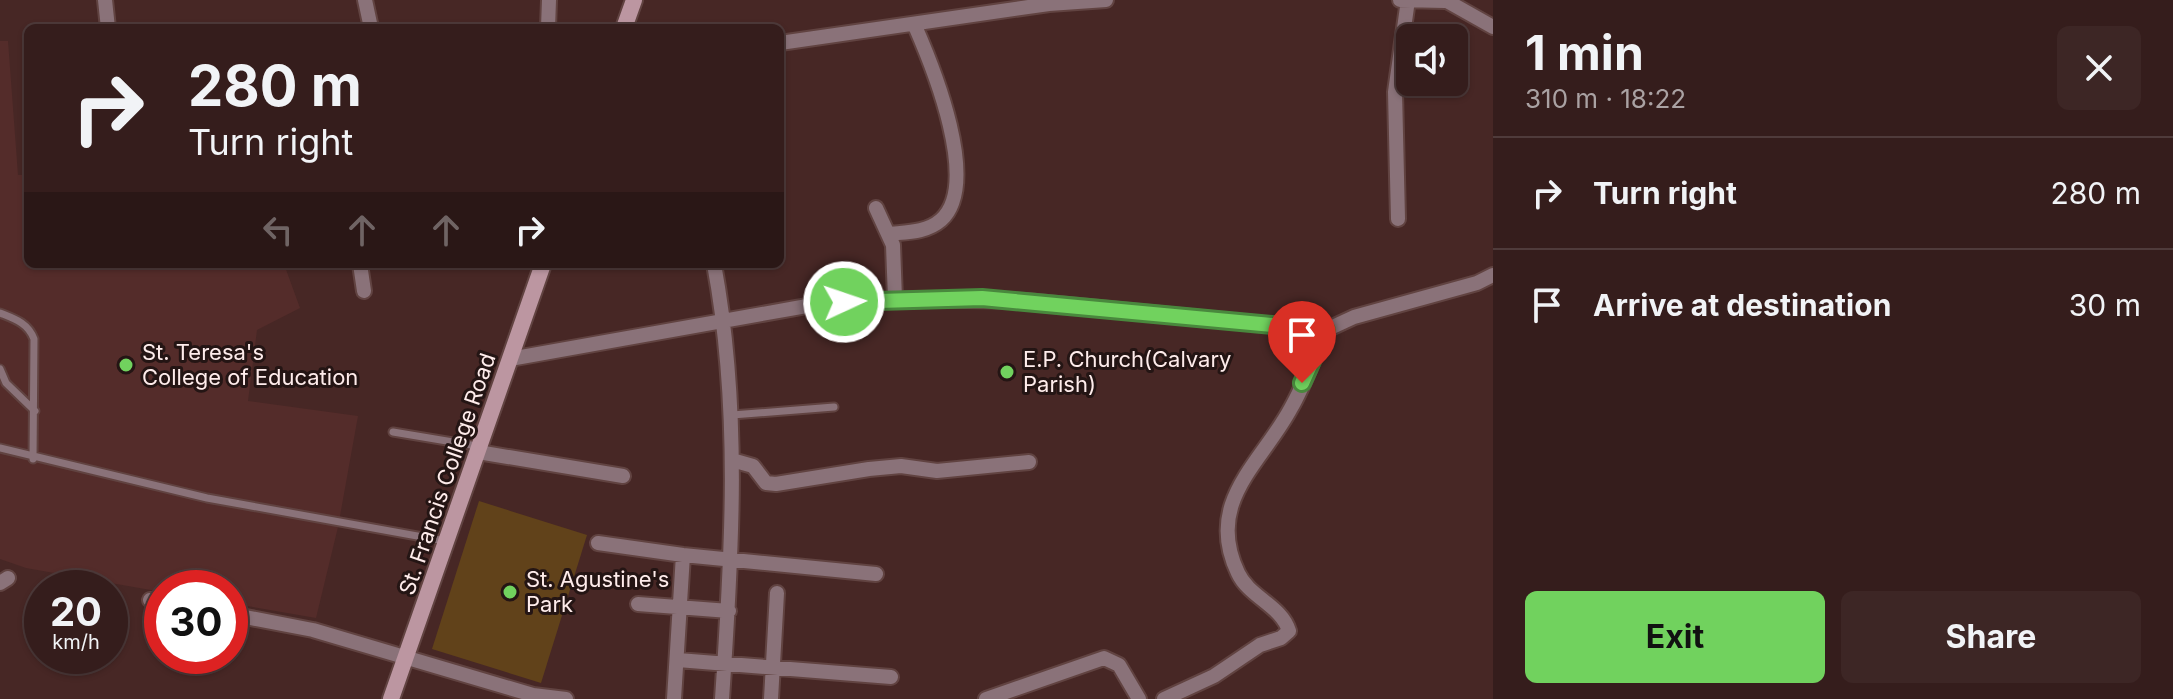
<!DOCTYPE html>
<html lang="en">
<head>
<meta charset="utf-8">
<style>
	:root { --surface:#351d1c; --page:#3d2625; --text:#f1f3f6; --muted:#aaa2a3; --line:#4f3b3b; --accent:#71d25e }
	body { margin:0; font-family:Inter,sans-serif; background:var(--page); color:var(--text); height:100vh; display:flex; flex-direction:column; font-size:30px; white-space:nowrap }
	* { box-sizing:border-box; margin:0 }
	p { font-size:26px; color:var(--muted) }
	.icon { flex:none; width:44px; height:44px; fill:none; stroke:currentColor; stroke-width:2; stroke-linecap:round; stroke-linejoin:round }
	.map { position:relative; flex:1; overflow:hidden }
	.side { display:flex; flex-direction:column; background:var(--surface); width:680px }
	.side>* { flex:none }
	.guide { position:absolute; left:24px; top:24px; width:760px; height:244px; border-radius:12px; box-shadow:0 2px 6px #0004,0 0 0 2px var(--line); background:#351d1c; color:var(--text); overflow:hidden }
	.fabs { position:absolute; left:1396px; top:24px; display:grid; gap:16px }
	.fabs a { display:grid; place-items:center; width:72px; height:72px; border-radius:12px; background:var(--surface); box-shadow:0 2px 6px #0004,0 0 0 2px var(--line); font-size:40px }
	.speed { position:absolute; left:24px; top:570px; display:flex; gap:16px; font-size:40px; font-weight:700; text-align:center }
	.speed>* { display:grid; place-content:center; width:104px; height:104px; border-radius:50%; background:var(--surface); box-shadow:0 2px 6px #0004,0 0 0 2px var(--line); line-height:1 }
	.speed small { font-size:20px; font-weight:400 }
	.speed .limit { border:12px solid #d22; background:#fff; color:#111 }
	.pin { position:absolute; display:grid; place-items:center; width:68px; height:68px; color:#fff; margin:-82px -34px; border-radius:50% 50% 50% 0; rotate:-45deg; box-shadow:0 0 8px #0007 }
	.pin .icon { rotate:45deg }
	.me { position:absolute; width:88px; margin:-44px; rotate:87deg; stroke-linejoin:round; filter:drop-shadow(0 0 6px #0008) }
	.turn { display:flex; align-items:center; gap:28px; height:168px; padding:0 32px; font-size:36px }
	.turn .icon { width:104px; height:104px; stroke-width:2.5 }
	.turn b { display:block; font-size:56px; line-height:68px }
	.lanes { display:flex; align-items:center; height:76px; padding:0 32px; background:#0003; justify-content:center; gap:40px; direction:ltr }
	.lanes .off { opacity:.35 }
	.round { display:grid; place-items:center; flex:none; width:84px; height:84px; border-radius:12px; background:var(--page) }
	.overview { display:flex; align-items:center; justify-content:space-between; height:136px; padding:0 32px }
	h1 { font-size:48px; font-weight:700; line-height:60px }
	.button { display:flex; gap:16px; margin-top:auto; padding:16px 32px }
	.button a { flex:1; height:92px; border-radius:12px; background:var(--accent); color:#111; font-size:32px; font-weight:700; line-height:92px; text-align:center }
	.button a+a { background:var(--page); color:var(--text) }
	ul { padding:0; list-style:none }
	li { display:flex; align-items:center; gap:24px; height:112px; padding:0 32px; border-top:2px solid var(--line) }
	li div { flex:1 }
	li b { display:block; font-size:30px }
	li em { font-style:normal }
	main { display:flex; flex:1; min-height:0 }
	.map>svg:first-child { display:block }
	.built { fill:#542c2a }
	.green { fill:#61421a }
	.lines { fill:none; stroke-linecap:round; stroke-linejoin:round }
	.service-casing { stroke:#614341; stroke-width:11 }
	.minor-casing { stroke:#614341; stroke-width:18 }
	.secondary-casing { stroke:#614341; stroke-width:20 }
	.service { stroke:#8a7279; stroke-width:7 }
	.minor { stroke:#8a7279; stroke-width:14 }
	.secondary { stroke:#bc96a1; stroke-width:16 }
	.route-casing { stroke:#49883d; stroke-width:20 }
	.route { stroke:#71d25e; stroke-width:14 }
	.poi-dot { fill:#71d25e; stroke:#241514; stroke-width:3 }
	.labels { text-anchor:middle; stroke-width:6; stroke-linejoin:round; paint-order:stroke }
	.poi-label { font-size:22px; fill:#feeceb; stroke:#241514; text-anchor:start }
	.street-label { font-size:22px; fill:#feeceb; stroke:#241514 }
</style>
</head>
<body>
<main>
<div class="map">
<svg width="1493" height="699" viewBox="0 0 1493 699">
	<rect width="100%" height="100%" fill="#472725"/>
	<path class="built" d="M0,41h8l10,134h10v89h256l16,44 -43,22 -9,71 110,15 -20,111 -22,91 -86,-15v-15h-68v4l-136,-24 -26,-9z"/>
	<path class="green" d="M479,501l108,34 -46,148 -109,-34z"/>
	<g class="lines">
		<g class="service-casing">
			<path id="service" d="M0,313c15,6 28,10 34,26l-1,120
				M0,369l6,14 29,28
				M732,415l102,-8
				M393,432l84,14
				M0,448l207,50 238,43"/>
		</g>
		<g class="minor-casing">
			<path id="minor" d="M105,0l3,28
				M365,0l6,28
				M1400,0l45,1
				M1445,0l48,27
				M548,28l1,-28
				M780,43l269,-39 57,-4
				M876,208l17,37 2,54
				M1398,219l-3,-127 13,-92
				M888,234c18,-2 38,-1 53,-14 40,-36 -8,-153 -26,-194
				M360,264l4,27
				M714,264c27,145 18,289 8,435
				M510,359l308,-55 77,-5 132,2 299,29 28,-13 123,-34 16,-8
				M478,452l145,24
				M732,460l21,6 13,17 10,1 93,-15 32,-3 36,5 92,-9
				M598,543l85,12 193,19
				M0,583l8,-5
				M150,600l12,2
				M638,604l91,7
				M230,614l83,16 220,65 33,4
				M678,660l213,17
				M674,699l9,-144
				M771,699l6,-106
				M986,699l118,-41 15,7 20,34
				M1164,699l50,-23 46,-31 21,-7 8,-7c-7,-25 -40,-34 -51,-58 -34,-71 23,-109 53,-165 14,-24 23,-52 35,-78"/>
		</g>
		<g class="secondary-casing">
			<path id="secondary" d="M624,28l10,-28
				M391,699l152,-435"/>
		</g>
		<use href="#service" class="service"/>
		<use href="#minor" class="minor"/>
		<use href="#secondary" class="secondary"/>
	</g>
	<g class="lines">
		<g class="route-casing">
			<path id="route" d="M844,302l138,-4 344,32 -24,53"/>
		</g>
		<use href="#route" class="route"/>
	</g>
	<g class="poi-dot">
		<circle cx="126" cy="365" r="8"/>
		<circle cx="1007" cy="372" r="8"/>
		<circle cx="510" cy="592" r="8"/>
	</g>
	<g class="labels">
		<g class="poi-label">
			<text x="142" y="360">St. Teresa's<tspan x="142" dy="25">College of Education</tspan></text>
			<text x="1023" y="367">E.P. Church(Calvary<tspan x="1023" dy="25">Parish)</tspan></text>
			<text x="526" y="587">St. Agustine's<tspan x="526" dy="25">Park</tspan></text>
		</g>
		<g class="street-label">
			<text transform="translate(447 474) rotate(-71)" y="8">St. Francis College Road</text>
		</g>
	</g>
</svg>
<div class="fabs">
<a><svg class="icon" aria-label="sound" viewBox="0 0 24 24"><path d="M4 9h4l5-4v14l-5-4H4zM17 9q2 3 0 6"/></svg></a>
</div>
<div class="speed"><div>20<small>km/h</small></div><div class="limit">30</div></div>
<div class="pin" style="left:1302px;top:383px;background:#d93025"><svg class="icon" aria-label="arrive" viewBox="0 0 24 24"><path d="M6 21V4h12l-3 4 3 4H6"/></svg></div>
<svg class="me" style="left:844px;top:302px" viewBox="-20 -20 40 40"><circle r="17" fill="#71d25e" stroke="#fff" stroke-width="3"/><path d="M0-11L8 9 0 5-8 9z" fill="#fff"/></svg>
<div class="guide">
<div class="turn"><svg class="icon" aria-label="right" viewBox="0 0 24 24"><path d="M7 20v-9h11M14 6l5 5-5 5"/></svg><div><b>280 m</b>Turn right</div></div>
<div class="lanes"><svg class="icon off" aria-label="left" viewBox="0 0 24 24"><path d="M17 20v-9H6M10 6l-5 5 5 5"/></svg><svg class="icon off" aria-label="ahead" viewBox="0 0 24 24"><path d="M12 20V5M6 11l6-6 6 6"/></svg><svg class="icon off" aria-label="ahead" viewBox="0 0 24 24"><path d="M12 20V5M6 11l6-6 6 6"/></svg><svg class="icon" aria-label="right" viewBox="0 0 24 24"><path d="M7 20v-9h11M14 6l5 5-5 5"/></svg></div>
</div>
</div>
<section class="side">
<div class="overview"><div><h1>1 min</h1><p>310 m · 18:22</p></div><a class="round"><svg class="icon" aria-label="close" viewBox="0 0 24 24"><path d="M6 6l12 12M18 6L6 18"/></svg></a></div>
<ul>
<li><svg class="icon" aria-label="right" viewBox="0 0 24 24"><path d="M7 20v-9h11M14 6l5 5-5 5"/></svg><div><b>Turn right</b></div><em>280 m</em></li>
<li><svg class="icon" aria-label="arrive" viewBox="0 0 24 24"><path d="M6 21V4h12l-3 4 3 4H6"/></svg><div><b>Arrive at destination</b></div><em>30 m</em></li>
</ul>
<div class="button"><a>Exit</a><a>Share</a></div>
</section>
</main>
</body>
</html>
